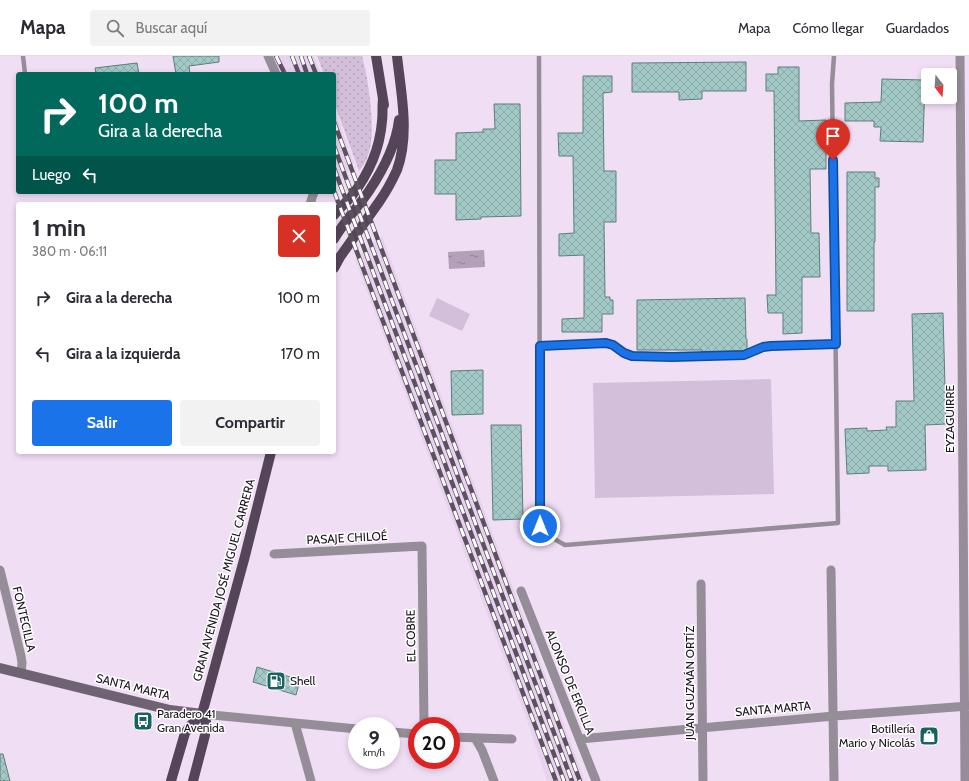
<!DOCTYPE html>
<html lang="es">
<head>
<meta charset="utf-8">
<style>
	:root { --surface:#fff; --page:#f2f2f3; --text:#2b2b33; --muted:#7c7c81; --line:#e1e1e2; --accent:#1a73e8 }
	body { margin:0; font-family:Cabin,sans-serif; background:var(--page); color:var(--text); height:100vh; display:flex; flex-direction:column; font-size:15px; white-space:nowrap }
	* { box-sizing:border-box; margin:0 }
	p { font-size:13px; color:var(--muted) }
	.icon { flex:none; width:22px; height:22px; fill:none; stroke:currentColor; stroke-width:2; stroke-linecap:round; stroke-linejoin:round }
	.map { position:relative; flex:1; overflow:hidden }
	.panel { position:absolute; left:16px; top:146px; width:320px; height:252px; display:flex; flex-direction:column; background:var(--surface); border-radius:4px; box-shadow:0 2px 6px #0003 }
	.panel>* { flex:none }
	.top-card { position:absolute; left:16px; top:16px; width:320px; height:122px; border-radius:4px; box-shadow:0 2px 6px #0003; background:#00695c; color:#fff; overflow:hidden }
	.needle { width:26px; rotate:163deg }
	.buttons { position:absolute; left:921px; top:12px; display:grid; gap:8px }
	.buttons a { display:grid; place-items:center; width:36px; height:36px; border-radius:4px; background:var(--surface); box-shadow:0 2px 6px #0003; font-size:20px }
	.speed { position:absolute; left:348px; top:661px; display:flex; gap:8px; font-size:20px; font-weight:700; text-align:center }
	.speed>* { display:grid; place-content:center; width:52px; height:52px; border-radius:50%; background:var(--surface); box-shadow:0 2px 6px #0003; line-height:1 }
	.speed small { font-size:10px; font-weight:400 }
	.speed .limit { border:6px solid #d22; background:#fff; color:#111 }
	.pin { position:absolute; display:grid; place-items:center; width:34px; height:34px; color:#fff; margin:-41px -17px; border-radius:50% 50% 50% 0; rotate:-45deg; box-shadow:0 0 4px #0007 }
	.pin .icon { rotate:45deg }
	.me { position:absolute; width:44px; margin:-22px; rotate:0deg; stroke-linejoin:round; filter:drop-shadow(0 0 3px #0008) }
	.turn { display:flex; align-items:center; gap:14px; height:84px; padding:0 16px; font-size:18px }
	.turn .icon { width:52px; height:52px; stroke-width:2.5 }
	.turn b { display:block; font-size:28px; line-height:34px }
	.then { display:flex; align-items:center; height:38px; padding:0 16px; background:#0003; gap:8px; font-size:15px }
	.round { display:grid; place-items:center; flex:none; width:42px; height:42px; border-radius:4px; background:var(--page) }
	.overview { display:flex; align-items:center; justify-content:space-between; height:68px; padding:0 16px }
	h1 { font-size:24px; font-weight:700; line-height:30px }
	.action { display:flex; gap:8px; margin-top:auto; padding:8px 16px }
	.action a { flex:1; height:46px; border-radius:4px; background:var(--accent); color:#fff; font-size:16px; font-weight:700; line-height:46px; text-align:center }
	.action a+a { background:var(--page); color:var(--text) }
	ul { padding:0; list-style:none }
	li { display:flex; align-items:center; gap:12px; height:56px; padding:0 16px }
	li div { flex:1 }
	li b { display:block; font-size:15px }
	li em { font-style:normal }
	header { display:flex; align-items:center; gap:24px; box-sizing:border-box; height:56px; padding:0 20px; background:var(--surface); border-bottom:1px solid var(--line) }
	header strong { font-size:19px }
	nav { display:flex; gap:22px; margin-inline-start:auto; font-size:14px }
	.search { width:280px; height:36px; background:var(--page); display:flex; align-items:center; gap:10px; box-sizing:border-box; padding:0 14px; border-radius:4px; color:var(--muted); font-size:15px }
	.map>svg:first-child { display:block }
	.built { fill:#e9d2ef }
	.grass { fill:url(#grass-dots) }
	.green { fill:#d3bfd9 }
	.water { fill:url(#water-ripples) }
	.building { fill:url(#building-cross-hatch); stroke:#5e7e7b }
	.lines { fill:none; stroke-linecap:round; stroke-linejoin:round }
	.lane { stroke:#958d98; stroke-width:4.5 }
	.street { stroke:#958d98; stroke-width:9 }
	.secondary { stroke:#6f6373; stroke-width:10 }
	.primary { stroke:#544658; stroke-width:10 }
	.rail-casing { stroke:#5c525f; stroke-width:4.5 }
	.rail { stroke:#fff; stroke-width:3; stroke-dasharray:9; stroke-linecap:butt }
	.route-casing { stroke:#114b97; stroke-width:10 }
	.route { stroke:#1a73e8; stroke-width:7 }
	.labels { text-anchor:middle; stroke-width:3; stroke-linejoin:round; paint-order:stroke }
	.street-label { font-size:12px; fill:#1a141c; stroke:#fff }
	.poi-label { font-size:12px; fill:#1a141c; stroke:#fff; text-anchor:start }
</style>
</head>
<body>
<header>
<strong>Mapa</strong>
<div class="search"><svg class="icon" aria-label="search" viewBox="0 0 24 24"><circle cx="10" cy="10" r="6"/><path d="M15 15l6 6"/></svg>Buscar aquí</div>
<nav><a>Mapa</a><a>Cómo llegar</a><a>Guardados</a></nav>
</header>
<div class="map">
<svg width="969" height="725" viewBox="0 0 969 725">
	<defs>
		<pattern id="grass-dots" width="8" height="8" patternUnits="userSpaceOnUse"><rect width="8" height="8" fill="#d3bfd9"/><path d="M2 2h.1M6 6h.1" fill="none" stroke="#b5a3ba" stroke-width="1.8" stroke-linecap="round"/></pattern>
		<pattern id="water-ripples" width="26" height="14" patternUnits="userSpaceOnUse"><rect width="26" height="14" fill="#b4a1b9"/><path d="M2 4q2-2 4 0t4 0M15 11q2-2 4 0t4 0" fill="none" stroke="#928296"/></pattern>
		<pattern id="building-cross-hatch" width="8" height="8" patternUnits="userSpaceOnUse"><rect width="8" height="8" fill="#a2c9c5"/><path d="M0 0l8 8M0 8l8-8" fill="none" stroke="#8baca9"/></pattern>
	</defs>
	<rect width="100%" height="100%" fill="#f0def5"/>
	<path class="built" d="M272,0h42l7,18h-41z
		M334,53l20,54 -9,12 -5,10 -6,2z
		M382,180l66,178 137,367h-38l-20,-61 -16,-42 -156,-419z"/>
	<path class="grass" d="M317,0h45c4,14 6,28 8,43 2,23 6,53 -11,72l-25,-69v-28h-10z"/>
	<path class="green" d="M437,242l33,16 -8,17 -33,-15z
		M771,323l3,115 -179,4 -2,-115z"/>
	<path class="water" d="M484,194l1,17 -36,2 -1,-17z"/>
	<path class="building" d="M173,0h46v6l-30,4 1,8h-14z
		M746,6v29h-44v8l-23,1v-8h-47v-29z
		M137,7l2,11h-43l-1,-6z
		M778,11h21v54l27,-1v49h-16l1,64h8l1,44h-18v56l-19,1v-21h-15l-1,-18h9l-2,-204h-8v-17h12z
		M583,20h29v16l-9,1 1,78h12v51h-12l1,75h5v3h3v14h-11v18h-40v-13l22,-1v-63l-25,1v-22l15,-1 -1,-77h-14l-1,-23h25z
		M882,23l43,1 -2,62 -43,-1 1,-14h-7v-6h-29v-18l36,-1z
		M494,48h26l1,112 -40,1v2l-25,1v-26h-21v-34h21v-27l27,-1v-3h12z
		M847,116h28v6h4v9h-4v55h-1v69h-27z
		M745,242l1,41h1v11l-4,1 -24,1h-17v-2h-65v-50z
		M943,257l3,111 -21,1 1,45 -38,1v-5h-19v7l-22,1 -2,-45 22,-1v3l20,-1 -1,-3h10v-26h18l-2,-87z
		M483,314v44l-31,1 -1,-44z
		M491,369h30l2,94 -30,1z
		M257,611l43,13 -4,15 -43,-13z
		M0,698h3l7,27h-10z"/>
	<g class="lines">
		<path class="lane" d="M23,0l2,18
			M539,0l1,470 7,9 18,10 273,-22 -6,-439 2,-28
			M540,290l66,-3 7,2 11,8 8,3 40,1 72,-2 19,-8 8,-1 65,-2"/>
		<path class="street" d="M268,0l8,18
			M960,0l5,725
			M310,148l4,-12
			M274,498l148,-8 2,180
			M0,514l21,86 1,7 -1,10
			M831,514l3,211
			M701,528l2,197
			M521,535l75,190
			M202,658l155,15
			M295,667l16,58
			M391,676l26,2
			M451,681l61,2
			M475,682l7,12 12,31
			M580,683l254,-23 135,-10"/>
		<path class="secondary" d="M0,612l170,42 32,4"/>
		<path class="primary" d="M376,0l8,49
			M334,159c5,-6 11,-12 17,-18 17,-22 29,-49 31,-76 1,-7 0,-15 1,-22
			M334,183c10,-17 24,-32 35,-48 14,-21 27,-45 30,-71
			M334,212l6,-11 39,-55c7,-10 13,-21 18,-32 13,-36 4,-77 0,-114
			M171,725l14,-48 6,-8 11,-11 43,-158 26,-104
			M193,725l12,-46 1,-14 -4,-7"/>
		<g class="rail-casing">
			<path id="rail" d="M276,0l9,18
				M292,0l7,18
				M301,0l6,18
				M309,0l7,18
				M334,66l246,659
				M334,90l238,635
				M334,112l230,613
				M334,135l222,590"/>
		</g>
		<use href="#rail" class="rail"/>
	</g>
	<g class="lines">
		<g class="route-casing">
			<path id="route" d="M540,470v-180l66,-3 7,2 11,8 8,3 40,1 72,-2 19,-8 8,-1 65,-2 -3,-184"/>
		</g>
		<use href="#route" class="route"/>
	</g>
	<defs>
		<g id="fuel-square" transform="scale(1)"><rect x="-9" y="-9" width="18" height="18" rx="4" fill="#17645f" stroke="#fff"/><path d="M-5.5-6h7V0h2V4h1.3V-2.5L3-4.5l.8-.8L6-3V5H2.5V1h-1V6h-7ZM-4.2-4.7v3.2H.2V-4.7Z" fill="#fff"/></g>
		<g id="bus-square" transform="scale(1)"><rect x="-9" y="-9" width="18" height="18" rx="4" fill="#17645f" stroke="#fff"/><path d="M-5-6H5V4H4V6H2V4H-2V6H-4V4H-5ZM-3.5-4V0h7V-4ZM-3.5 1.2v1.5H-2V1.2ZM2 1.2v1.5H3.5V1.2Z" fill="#fff"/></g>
		<g id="shop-square" transform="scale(1)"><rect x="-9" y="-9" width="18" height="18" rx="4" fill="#17645f" stroke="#fff"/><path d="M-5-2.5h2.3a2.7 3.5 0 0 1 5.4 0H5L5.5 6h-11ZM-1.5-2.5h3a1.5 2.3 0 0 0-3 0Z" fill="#fff"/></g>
	</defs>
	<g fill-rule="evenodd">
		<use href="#fuel-square" x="276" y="625"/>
		<use href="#bus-square" x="143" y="665"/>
		<use href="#shop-square" x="929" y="680"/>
	</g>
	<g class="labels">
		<g class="street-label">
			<text transform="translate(950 363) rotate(-90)" y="4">EYZAGUIRRE</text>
			<text transform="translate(347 482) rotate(-3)" y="4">PASAJE CHILOÉ</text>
			<text transform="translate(224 524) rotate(-75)" y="4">GRAN AVENIDA JOSÉ MIGUEL CARRERA</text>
			<text transform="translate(24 563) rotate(77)" y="4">FONTECILLA</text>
			<text transform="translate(411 580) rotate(-91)" y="4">EL COBRE</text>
			<text transform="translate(570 626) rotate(68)" y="4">ALONSO DE ERCILLA</text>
			<text transform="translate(690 627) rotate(-90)" y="4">JUAN GUZMÁN ORTÍZ</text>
			<text transform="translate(133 631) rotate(14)" y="4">SANTA MARTA</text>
			<text transform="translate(773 653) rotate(-5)" y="4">SANTA MARTA</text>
		</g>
		<g class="poi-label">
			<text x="290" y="629">Shell</text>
			<text x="157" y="662">Paradero 41<tspan x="157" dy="14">Gran Avenida</tspan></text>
			<text x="915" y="677" text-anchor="end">Botillería<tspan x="915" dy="14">Mario y Nicolás</tspan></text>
		</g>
	</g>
</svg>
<div class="buttons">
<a><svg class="needle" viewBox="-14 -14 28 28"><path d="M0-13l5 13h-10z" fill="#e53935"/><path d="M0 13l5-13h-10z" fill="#7c7c81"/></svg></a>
</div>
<div class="speed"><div>9<small>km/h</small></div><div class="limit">20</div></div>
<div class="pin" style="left:833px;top:104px;background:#d93025"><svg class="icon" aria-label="arrive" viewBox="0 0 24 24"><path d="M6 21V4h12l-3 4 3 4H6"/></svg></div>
<svg class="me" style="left:540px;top:470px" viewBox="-20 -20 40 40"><circle r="17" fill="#1a73e8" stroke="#fff" stroke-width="3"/><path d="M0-11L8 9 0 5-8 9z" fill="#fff"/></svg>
<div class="top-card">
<div class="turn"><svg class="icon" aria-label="right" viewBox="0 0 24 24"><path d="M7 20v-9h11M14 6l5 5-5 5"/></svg><div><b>100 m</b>Gira a la derecha</div></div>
<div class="then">Luego<svg class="icon" aria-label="left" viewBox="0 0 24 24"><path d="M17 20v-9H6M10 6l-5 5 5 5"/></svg></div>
</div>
<section class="panel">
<div class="overview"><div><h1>1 min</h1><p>380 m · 06:11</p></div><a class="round" style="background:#d93025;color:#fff"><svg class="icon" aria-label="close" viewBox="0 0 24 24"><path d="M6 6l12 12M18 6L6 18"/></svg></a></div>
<ul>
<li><svg class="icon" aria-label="right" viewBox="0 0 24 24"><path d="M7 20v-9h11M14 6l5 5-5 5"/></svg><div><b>Gira a la derecha</b></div><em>100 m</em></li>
<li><svg class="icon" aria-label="left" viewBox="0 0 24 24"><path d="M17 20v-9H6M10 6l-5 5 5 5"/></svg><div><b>Gira a la izquierda</b></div><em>170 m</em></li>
</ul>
<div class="action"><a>Salir</a><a>Compartir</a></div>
</section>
</div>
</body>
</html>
